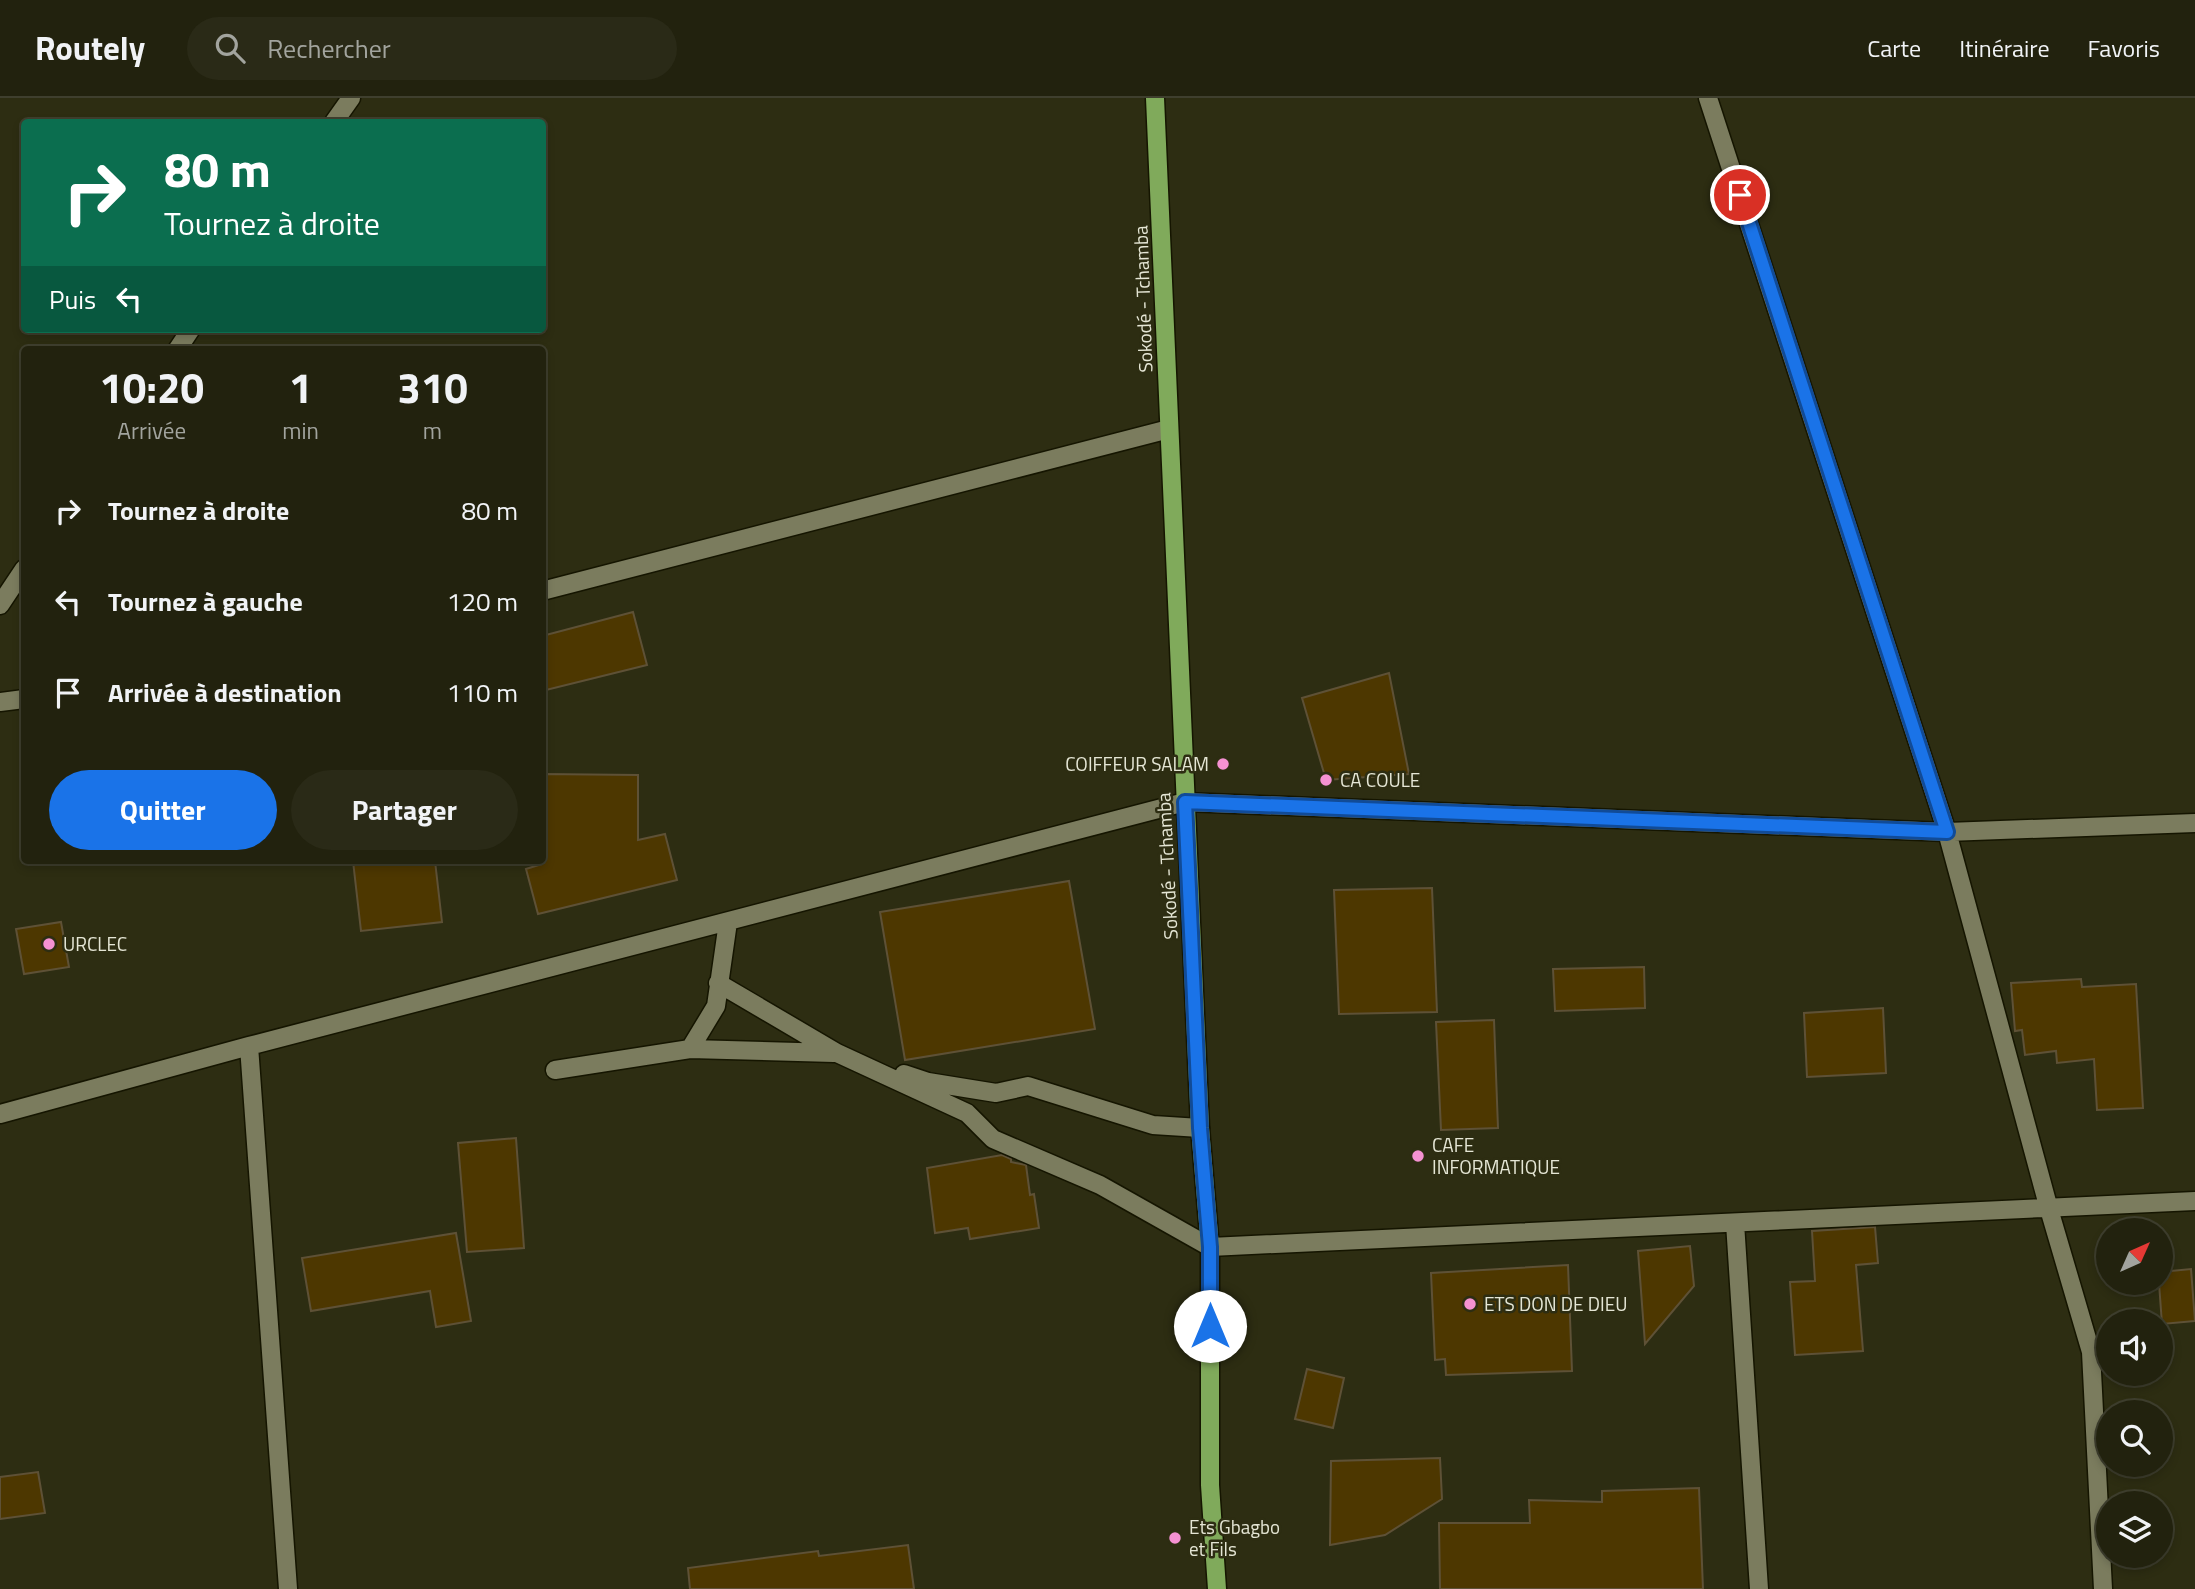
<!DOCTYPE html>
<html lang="fr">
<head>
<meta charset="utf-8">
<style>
	:root { --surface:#22220e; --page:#2a2a17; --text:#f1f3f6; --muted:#a2a49e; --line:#3f3f2e; --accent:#1a73e8 }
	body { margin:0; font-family:"Titillium Web",sans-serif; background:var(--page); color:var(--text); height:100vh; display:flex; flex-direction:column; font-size:26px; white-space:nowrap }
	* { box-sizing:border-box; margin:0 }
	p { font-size:23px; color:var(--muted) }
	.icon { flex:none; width:38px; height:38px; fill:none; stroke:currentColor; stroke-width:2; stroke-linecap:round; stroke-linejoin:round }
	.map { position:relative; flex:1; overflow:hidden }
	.sheet { position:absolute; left:21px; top:248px; width:525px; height:518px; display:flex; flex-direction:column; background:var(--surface); border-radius:7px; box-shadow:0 4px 10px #0003,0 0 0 2px var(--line) }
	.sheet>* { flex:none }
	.hud { position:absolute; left:21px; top:21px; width:525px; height:214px; border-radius:7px; box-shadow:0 4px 10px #0003,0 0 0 2px var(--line); background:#0b6e4f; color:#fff; overflow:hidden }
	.needle { width:46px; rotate:45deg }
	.tools { position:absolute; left:2096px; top:1120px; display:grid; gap:14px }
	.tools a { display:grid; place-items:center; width:77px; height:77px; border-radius:50%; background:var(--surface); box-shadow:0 4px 10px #0003,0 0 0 2px var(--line); font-size:35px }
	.pin { position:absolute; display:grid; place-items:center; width:60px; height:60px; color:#fff; margin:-30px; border:4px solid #fff; border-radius:50%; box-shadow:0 2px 7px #0007 }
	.me { position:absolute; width:77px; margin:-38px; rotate:0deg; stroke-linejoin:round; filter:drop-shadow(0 0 5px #0008) }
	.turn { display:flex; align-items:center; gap:24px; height:147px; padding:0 28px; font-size:32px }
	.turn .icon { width:91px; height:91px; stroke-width:2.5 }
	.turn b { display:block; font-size:49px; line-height:60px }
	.then { display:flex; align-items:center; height:66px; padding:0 28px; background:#0003; gap:14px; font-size:26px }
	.eta { display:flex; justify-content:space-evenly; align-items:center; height:119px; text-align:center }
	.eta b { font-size:42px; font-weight:700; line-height:49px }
	.action { display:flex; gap:14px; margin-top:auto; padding:14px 28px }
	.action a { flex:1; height:80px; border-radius:42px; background:var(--accent); color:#fff; font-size:28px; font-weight:700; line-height:80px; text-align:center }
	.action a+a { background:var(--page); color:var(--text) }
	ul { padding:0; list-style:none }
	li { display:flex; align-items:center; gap:21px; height:91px; padding:0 28px }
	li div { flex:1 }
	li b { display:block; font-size:26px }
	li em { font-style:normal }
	header { display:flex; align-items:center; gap:42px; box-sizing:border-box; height:98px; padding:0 35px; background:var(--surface); border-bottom:2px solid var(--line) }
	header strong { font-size:33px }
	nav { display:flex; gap:38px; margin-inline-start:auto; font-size:24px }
	.search { width:490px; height:63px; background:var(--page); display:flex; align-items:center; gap:18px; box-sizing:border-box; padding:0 24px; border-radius:38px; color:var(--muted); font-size:26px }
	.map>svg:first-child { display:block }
	.building { fill:#4d3700; stroke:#5e5136; stroke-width:2 }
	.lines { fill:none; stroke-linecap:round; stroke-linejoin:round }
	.minor-casing { stroke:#151500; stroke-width:21 }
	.major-casing { stroke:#151500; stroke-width:21 }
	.minor { stroke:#7b7c5e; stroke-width:18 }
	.major { stroke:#80aa5b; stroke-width:18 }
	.route-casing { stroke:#114b97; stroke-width:18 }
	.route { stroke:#1a73e8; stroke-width:12 }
	.poi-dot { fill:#f591d2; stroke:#2d2d12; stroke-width:2.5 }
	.labels { text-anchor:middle; stroke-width:5; stroke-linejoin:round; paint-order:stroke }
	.street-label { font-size:19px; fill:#e5e6d5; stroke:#2d2d12 }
	.poi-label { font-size:19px; fill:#e5e6d5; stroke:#2d2d12; text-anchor:start }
</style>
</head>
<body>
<header>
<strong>Routely</strong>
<div class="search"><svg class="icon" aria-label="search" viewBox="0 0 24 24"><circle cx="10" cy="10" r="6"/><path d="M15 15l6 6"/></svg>Rechercher</div>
<nav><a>Carte</a><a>Itinéraire</a><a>Favoris</a></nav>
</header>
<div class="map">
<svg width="2195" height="1491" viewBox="0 0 2195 1491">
	<rect width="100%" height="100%" fill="#2d2d12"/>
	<path class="building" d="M633,514l14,53 -105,26v-55z
		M1389,575l20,101 -83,6 -24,-82z
		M542,676l96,1v65l27,-6 12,46 -139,34 -12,-45 16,-5z
		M353,763h82l7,61 -81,9z
		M1069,783l26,148 -190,31 -25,-148z
		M1432,790l5,124 -98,2 -5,-124z
		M61,824l8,45 -45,7 -8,-45z
		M1644,869l1,41 -90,3 -2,-42z
		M2081,881l1,8 54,-3 7,124 -46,2 -3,-51 -37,4 -1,-12 -31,4 -3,-25 -7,1 -4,-48z
		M1883,910l3,65 -79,4 -3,-64z
		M1494,922l4,108 -57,2 -5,-108z
		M516,1040l8,110 -57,4 -9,-109z
		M1002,1057l9,4v3l15,3 4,30 4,-1 5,34 -69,11 -2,-11 -33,5 -8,-65z
		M1875,1129l3,36 -22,2 7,86 -68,4 -5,-73 25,-1 -3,-50z
		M456,1135l15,88 -35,6 -6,-36 -119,20 -9,-53z
		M1690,1148l4,40 -49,58 -7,-93z
		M1568,1167l4,106 -126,4 -1,-16 -10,1 -4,-87z
		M2191,1171l4,52 -33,3 -3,-41h2v-11z
		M1307,1271l37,9 -11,50 -38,-9z
		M1440,1360l2,41 -57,36 -55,10 1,-84z
		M38,1374l7,41 -45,6v-42z
		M1699,1390l4,101h-263l-1,-66h91l-1,-23 73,2v-11z
		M908,1447l6,44h-224l-2,-21 130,-17 1,5z"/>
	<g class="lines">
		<g class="minor-casing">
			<path id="minor" d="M1708,0l239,734 102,377 42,143 12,237
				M334,24l17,-24
				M177,252l14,-21
				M542,493l627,-162
				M0,507l24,-36
				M0,604l24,-3
				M718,885l119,70 130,60 26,26 107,46 110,62 985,-46
				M249,948l39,543
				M690,951l26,-43 12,-84
				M555,972l135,-21 144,4
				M904,976l24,8 68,11 32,-7 125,39 47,3
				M0,1016l249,-68 936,-244 762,30 248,-9
				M1735,1125l24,366"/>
		</g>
		<g class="major-casing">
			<path id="major" d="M1155,0l45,1030 10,119v238l7,104"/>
		</g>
		<use href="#minor" class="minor"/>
		<use href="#major" class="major"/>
	</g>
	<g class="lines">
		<g class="route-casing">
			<path id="route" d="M1210,1228v-79l-10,-119 -15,-326 762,30 -207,-637"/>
		</g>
		<use href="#route" class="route"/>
	</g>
	<g class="poi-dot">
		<circle cx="1223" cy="666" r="7"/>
		<circle cx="1326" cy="682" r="7"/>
		<circle cx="49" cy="846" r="7"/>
		<circle cx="1418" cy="1058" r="7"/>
		<circle cx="1470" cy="1206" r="7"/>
		<circle cx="1175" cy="1440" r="7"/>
	</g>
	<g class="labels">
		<g class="street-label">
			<text transform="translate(1143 201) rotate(-92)" y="7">Sokodé - Tchamba</text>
			<text transform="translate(1167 768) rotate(-93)" y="7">Sokodé - Tchamba</text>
		</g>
		<g class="poi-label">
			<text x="1209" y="673" text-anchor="end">COIFFEUR SALAM</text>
			<text x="1340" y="689">CA COULE</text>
			<text x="63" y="853">URCLEC</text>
			<text x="1432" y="1054">CAFE<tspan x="1432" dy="22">INFORMATIQUE</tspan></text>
			<text x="1484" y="1213">ETS DON DE DIEU</text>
			<text x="1189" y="1436">Ets Gbagbo<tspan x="1189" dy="22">et Fils</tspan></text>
		</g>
	</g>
</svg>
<div class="tools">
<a><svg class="needle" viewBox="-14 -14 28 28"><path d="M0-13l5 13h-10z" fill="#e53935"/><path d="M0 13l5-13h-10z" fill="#a2a49e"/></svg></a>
<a><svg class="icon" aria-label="sound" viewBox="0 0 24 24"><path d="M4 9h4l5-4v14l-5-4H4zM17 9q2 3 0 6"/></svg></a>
<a><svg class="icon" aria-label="search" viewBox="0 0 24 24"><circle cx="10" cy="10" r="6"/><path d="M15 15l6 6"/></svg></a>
<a><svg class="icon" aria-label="layers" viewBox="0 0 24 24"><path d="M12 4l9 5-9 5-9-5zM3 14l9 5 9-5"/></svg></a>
</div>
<div class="pin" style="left:1740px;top:97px;background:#d93025"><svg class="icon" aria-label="arrive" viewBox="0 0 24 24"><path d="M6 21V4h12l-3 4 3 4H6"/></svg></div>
<svg class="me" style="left:1210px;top:1228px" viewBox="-20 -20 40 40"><circle r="19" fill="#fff"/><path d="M0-13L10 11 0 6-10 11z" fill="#1a73e8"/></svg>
<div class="hud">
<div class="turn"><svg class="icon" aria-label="right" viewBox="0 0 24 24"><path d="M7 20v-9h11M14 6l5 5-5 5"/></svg><div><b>80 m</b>Tournez à droite</div></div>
<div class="then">Puis<svg class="icon" aria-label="left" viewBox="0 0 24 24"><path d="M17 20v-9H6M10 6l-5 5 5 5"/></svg></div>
</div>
<section class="sheet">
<div class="eta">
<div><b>10:20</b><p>Arrivée</p></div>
<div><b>1</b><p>min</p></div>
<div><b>310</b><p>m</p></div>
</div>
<ul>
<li><svg class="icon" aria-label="right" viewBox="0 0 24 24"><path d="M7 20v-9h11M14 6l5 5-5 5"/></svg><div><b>Tournez à droite</b></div><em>80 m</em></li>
<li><svg class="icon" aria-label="left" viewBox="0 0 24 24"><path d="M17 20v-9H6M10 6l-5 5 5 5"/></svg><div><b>Tournez à gauche</b></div><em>120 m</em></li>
<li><svg class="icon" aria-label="arrive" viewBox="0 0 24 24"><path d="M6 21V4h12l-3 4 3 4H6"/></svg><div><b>Arrivée à destination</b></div><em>110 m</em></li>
</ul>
<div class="action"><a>Quitter</a><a>Partager</a></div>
</section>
</div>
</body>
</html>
